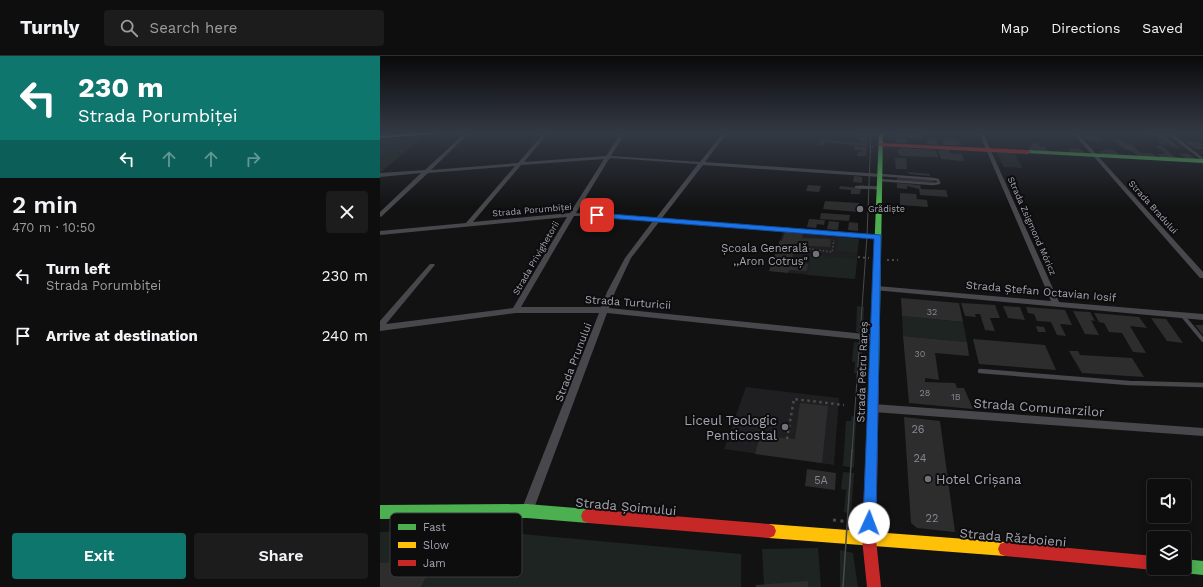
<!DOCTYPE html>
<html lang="en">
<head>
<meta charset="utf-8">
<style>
	:root { --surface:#0e0e0e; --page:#1c1c1c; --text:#f1f3f6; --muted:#9b9c9e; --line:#2e2e2e; --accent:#0f766e }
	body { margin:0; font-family:"Work Sans",sans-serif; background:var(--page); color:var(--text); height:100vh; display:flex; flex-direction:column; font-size:15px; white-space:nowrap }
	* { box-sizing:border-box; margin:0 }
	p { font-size:13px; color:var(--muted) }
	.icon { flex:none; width:22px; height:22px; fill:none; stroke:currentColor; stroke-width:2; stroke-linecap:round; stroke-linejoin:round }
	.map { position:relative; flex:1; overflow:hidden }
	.details { display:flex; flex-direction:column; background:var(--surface); width:380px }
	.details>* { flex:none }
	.top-card { background:#0f766e; color:#fff; overflow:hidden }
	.controls { position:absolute; left:767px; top:423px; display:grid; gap:8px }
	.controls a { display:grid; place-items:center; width:44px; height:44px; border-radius:4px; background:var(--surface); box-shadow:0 2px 10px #0003,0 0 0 1px var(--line); font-size:20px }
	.pin { position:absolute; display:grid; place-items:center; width:34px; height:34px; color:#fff; margin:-17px; border-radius:8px; box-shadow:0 2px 6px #0006 }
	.me { position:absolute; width:44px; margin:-22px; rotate:2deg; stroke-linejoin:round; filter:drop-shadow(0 0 3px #0008) }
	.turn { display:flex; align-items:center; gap:14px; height:84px; padding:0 12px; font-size:18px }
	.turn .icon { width:52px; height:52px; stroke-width:2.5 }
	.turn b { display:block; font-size:28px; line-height:34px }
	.lanes { display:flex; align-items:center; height:38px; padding:0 12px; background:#0003; justify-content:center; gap:20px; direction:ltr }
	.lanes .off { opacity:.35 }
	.round { display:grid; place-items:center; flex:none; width:42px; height:42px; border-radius:4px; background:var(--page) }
	.summary { display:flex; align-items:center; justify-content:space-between; height:68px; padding:0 12px }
	h1 { font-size:24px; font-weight:600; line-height:30px }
	.primary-button { display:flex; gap:8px; margin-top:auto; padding:8px 12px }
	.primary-button a { flex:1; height:46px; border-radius:4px; background:var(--accent); color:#fff; font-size:16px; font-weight:600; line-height:46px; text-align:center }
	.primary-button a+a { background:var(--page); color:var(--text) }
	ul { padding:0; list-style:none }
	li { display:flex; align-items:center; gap:12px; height:60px; padding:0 12px }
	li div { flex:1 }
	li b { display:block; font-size:15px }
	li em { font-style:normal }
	header { display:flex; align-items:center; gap:24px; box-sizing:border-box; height:56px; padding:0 20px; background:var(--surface); border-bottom:1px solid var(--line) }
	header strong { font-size:19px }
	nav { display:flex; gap:22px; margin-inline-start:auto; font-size:14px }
	.search { width:280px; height:36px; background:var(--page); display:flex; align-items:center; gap:10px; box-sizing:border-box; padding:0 14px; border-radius:4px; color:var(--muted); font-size:15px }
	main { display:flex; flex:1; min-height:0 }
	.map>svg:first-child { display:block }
	.built { fill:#1f1f21 }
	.green { fill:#1e2421 }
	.building { fill:#2d2d2e }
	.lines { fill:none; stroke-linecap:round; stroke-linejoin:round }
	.path-far4 { stroke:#4a4a4d; stroke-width:1; stroke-dasharray:1 2; stroke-linecap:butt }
	.path-far3 { stroke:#4a4a4d; stroke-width:1.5; stroke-dasharray:1.5 2; stroke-linecap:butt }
	.path-far2 { stroke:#4a4a4d; stroke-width:2; stroke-dasharray:2 3; stroke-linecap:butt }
	.path-far1 { stroke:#4a4a4d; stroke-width:2.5; stroke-dasharray:2.5 3.5; stroke-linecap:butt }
	.path { stroke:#4a4a4d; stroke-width:3; stroke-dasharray:3 4.5; stroke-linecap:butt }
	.lane-far3 { stroke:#48484c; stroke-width:2.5 }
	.lane-far2 { stroke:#48484c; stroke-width:3 }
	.lane-far1 { stroke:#48484c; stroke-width:4 }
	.lane { stroke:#48484c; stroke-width:4.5 }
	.street { fill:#48484c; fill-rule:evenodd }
	.fast { fill:#4caf50; fill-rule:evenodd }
	.slow { fill:#ffc107; fill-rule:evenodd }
	.jam { fill:#c62828; fill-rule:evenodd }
	.tram-far1 { stroke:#4a4a4e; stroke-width:1 }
	.tram { stroke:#4a4a4e; stroke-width:1.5 }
	.route { fill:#1a73e8; stroke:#114b97 }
	.poi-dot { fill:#71727a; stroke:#0d0d0e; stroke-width:1.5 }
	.labels { text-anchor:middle; stroke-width:4; stroke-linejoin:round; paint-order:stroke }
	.far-street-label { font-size:9px; fill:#a4a5b2; stroke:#0d0d0e }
	.far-poi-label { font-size:9px; fill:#a4a5b2; stroke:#0d0d0e; text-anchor:start }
	.number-label { font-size:9px; fill:#868791 }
	.poi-label { font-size:11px; fill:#a4a5b2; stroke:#0d0d0e; text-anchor:end }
	.street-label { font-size:11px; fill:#a4a5b2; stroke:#0d0d0e }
	.near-number-label { font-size:11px; fill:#868791 }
	.near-street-label { font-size:13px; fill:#a4a5b2; stroke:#0d0d0e }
	.near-poi-label { font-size:13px; fill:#a4a5b2; stroke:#0d0d0e; text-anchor:end }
	.key { fill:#0d0d0e; stroke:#3a3b3f; stroke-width:1 }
	.key-label { font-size:11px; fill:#a4a5b2 }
</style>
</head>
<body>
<header>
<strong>Turnly</strong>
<div class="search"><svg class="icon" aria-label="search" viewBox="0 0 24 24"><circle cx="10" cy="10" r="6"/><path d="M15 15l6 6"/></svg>Search here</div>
<nav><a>Map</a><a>Directions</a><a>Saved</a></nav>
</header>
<main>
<section class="details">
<div class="top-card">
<div class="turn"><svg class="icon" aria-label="left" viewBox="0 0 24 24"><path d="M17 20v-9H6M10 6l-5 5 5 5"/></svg><div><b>230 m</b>Strada Porumbiței</div></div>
<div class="lanes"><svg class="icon" aria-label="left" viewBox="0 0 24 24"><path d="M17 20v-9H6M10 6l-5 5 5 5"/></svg><svg class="icon off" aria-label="ahead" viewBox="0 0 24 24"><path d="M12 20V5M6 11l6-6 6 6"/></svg><svg class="icon off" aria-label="ahead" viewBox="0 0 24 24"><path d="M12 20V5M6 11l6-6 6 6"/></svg><svg class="icon off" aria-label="right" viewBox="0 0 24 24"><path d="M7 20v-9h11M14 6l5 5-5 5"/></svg></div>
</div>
<div class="summary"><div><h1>2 min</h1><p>470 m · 10:50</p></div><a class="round"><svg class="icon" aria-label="close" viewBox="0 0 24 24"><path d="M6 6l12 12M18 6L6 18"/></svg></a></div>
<ul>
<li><svg class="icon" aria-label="left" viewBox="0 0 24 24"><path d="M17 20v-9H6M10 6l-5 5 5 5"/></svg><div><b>Turn left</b><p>Strada Porumbiței</p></div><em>230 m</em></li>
<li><svg class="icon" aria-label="arrive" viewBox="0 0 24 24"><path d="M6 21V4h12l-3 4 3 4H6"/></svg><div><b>Arrive at destination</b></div><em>240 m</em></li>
</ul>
<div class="primary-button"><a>Exit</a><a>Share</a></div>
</section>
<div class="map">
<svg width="823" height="531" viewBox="0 0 823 531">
	<rect width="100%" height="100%" fill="#121213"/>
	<path class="built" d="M403,176l76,7 -4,40 -86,-8z
		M366,331l93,11 -5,67 -110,-16z"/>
	<path class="green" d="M44,80l-44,37v-34z
		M616,96l18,1 9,15 -19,-1z
		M459,181l20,2 -2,14 -21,-2z
		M432,199l45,4 -2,20 -48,-4z
		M477,250l7,1 -1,26 -7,-1z
		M522,260l61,6 4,20 -64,-6z
		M474,286l9,1 -2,31 -7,-1 1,-11h-3z
		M472,360l4,1 -2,51 -11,-2 3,-45h5z
		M463,416l11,1 -3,41 -7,-2 2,-22 -5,-1z
		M75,472l286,26v33h-361v-55z
		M438,492l3,39h-13v-5l-44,3 -2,-36z
		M460,494l13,3 5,34h-18z"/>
	<path class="building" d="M479,77l9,1 -1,8 -8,-1z
		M515,77h14v2h14l1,4 -18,-1 1,5h-9l-3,-2z
		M755,77h27l18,15 -7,-1 -5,-4h-4l2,2 -5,-1 -4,-3h5l-6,-5 -19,-1z
		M703,80h14l9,4h-8l2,2 -11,-1z
		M547,82l9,1 2,6 -12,-1v-2h2z
		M565,82l13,1 2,4 3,2h-19l-2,-5h3z
		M733,83l8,1 3,3h6l11,10h11l5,4 -19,-1 -5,-4 -9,-3z
		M441,84l47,3 -1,3 -42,-4 -1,3h-5z
		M804,84l19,4v1h-3l3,4h-8z
		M651,87h6l3,4h5l3,4 -18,-1 -2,-3h4z
		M475,90l12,1 -1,9h-9l1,-4h3v-2h-7z
		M775,90h7l14,12 -15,-1 -4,-3h9z
		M521,92l35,2 2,7 -36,-1 -4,-2 -1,-5h4z
		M691,92l11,2 3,3 -15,-1 -3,-3h5z
		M723,93l11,1 6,5 -19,-1 -3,-3h7z
		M558,94h11l1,3 12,1 2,7 -23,-2z
		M798,97l11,1 7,5 -11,-1z
		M515,102h11l1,11h-11z
		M528,116l22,2v2l-21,-2z
		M474,120l8,1v6l-9,-1z
		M517,122l36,2 1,3 -37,-3z
		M517,127l23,2 1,4 25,1 2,7 -28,-2 -1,-6 -12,-3v3l-10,-1z
		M428,129l13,1 -2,6 -13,-1z
		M460,130l21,2 -1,6h-9v-4l-12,-1z
		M520,137l16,1 1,5 10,1 1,7 -28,-2z
		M445,145l34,2 -1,9 -35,-3z
		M441,157l29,2 -1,6 -29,-2z
		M429,163l16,1 -1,5 -7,-1 -1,4 -9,-1z
		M449,165l10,1 -1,8 -11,-1z
		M469,166l9,1v8l-10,-1z
		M405,176l18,2 -1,4 29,1 -1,8 -22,-1 1,-2 -13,-1 -5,19 17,2 -1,7 -18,-1 -1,3 -19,-2 11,-31 2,1z
		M521,242l58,5 4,19 -61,-6z
		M581,247l34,2 5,13h-10l5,13 -10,-1 -5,-16h-5l1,3 -11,-1z
		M623,250l17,1 5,13 -17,-2z
		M646,251l39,3 7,15 -12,-1 6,12 -9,-1 -6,-13 -14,-1 -3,-7 -6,-1z
		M693,255l17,1 5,9 -4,-1 8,15 -14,-1z
		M714,257l45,4 8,11 -17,-2 16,27 -13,-1 -11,-19 -13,-1 -5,-9 -5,-1z
		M771,262l15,1 17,24 -16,-2z
		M815,269h8v10z
		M656,270l8,1 2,5h-8z
		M523,280l64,6 2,14 -34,-3 4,27 -14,-2v4l30,1 2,5h7l9,21 -64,-6z
		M593,283l72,6 11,25 -77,-6z
		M689,295h9l2,4 52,3 12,19 -62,-4z
		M420,347l28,3 -6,57 -67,-9 5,-18 35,3z
		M524,361l36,4 15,111 -38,-4 -6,-5z
		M427,413l29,4 -1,17 -30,-4z
		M55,502l-14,29h-41v-24z
		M428,525v6h-52v-2z"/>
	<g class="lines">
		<path class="path-far4" d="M489,91h5"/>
		<path class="path-far3" d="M415,191l37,5 2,-12"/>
		<path class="path-far2" d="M478,201l11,1
			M507,204h11"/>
		<path class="path-far1" d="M407,383l7,-40 50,6"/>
		<path class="path" d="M453,464l18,2"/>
		<path class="lane-far3" d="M500,119l53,4 5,1 1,3 -6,1 -53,-4
			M476,131l23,1"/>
		<path class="lane-far2" d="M480,131l19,1"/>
		<path class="lane-far1" d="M803,260l20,24"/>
		<path class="lane" d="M600,315l149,12 74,2"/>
		<path class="street" d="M85,77h4l-38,37 87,-7 26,-30h4l-24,29 82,-6 15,-23h4l-14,23 89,6 23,-29h4l-22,29 177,12 1,1 -3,2 -177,-12 -41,53 216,17 3,2 -3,2 -219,-17 -28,36 -16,34 -6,16 266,27 4,3 -4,3 -268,-28 -74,198 -2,4 -4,2 -4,-2 -2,-4 78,-198h-83l-136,18v-10l50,-57h4l1,1 -1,1 -48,58 127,-16 54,-91 -187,18v-4l86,-8 49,-57 -87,7 -46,43 -2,1v-5l41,-39 -41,4v-4l45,-3zM224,103l-34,54 -97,9 48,-57zM229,103l2,-1 87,6 -42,54 -80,-5zM194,160h7l72,5 -28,37 -18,34 -6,15h-80z
			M599,77h4l76,169 144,12v6l-329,-30 -1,-2 1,-2h3l174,15z
			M693,77h4l126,139v6h-3z
			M786,77h5l32,25v3z
			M493,348l330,24v8l-330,-24 -3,-1 -2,-3 2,-3z"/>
		<path class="fast" d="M36,77h22l-2,1 -56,4v-2z
			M499,77h4l-4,241 -1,3 -4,1 -4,-1 -1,-3z
			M648,94l175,9v4l-177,-10 -1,-1z
			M147,448l61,5 5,2 2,5 -2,5 -5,2 -61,-5 -147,1v-14z
			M804,503l19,2v14l-19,-2 -5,-2 -1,-3h6z"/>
		<path class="slow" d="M389,468l236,18 5,2 2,5 -2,5 -5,2 -236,-18 -5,-2 -2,-5 2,-5z"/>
		<path class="jam" d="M501,87l147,7 3,2 -3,2 -149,-8v-2z
			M494,314l4,1 1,3 -3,165 5,48h-14l-5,-48 7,-165 1,-3z
			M208,453l181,15 5,2 2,5 -2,5 -5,2 -181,-15 -5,-2 -2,-5 2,-5z
			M625,486l149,14v12h5l-5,2 -149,-14 -5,-2 -2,-5 2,-5z"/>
		<path class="tram-far1" d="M472,395l15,-215 4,-103"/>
		<path class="tram" d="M463,531l9,-137"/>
	</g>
	<linearGradient id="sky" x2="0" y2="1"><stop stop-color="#0a0a0a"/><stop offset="0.51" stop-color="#333944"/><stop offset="1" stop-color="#333944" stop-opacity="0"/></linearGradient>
	<rect width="823" height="151" fill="url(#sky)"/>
	<path class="route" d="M217,157l284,22 -5,288 -2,5 -5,2 -4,-2 -2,-5 11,-284 -280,-22v-3z"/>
	<g class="poi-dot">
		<circle cx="480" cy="153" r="4"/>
		<circle cx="436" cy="198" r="4"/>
		<circle cx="405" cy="371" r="4"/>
		<circle cx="548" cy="423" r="4"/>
	</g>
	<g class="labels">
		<g class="far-street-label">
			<text transform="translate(773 151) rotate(48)" y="3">Strada Bradului</text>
			<text transform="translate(152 154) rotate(-5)" y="3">Strada Porumbiței</text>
			<text transform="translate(652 170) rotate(66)" y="3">Strada Zsigmond Móricz</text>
			<text transform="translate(156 202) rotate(-60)" y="3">Strada Privighetorii</text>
		</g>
		<g class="far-poi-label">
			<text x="488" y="156">Grădiște</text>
		</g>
		<g class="number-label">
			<text x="552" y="259">32</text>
			<text x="540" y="301">30</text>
			<text x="545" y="340">28</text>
			<text x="576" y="344">1B</text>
		</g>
		<g class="poi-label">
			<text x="428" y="196">Școala Generală<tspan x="428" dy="13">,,Aron Cotruș"</tspan></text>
		</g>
		<g class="street-label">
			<text transform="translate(661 235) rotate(5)" y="4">Strada Ștefan Octavian Iosif</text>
			<text transform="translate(248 246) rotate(4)" y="4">Strada Turturicii</text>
			<text transform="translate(193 306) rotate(-69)" y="4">Strada Prunului</text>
			<text transform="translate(482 316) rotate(-88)" y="4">Strada Petru Rareș</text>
		</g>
		<g class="near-number-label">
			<text x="538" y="377">26</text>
			<text x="540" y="406">24</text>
			<text x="441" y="428">5A</text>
			<text x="552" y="466">22</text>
		</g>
		<g class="near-street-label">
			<text transform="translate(659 351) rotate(4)" y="5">Strada Comunarzilor</text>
			<text transform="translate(246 450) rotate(5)" y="5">Strada Șoimului</text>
			<text transform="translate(633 481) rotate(5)" y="5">Strada Războieni</text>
		</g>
		<g class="near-poi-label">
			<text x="397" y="369">Liceul Teologic<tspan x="397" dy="15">Penticostal</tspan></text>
			<text x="556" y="428" text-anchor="start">Hotel Crișana</text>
		</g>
	</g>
	<rect x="10" y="457" width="132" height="64" rx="6" class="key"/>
	<rect x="18" y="468" width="18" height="6" fill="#4caf50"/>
	<rect x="18" y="486" width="18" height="6" fill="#ffc107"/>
	<rect x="18" y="504" width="18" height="6" fill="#c62828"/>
	<g class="key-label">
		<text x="43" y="475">Fast</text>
		<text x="43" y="493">Slow</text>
		<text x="43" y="511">Jam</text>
	</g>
</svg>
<div class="controls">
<a><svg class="icon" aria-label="sound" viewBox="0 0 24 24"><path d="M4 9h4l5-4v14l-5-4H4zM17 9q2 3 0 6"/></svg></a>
<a><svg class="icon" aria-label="layers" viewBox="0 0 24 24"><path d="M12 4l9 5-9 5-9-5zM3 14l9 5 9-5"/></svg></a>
</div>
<div class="pin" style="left:217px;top:159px;background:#d93025"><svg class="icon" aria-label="arrive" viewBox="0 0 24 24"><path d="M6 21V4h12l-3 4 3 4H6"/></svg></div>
<svg class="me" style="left:489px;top:467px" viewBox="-20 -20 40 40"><circle r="19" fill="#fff"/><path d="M0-13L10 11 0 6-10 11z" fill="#1a73e8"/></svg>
</div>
</main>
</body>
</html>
